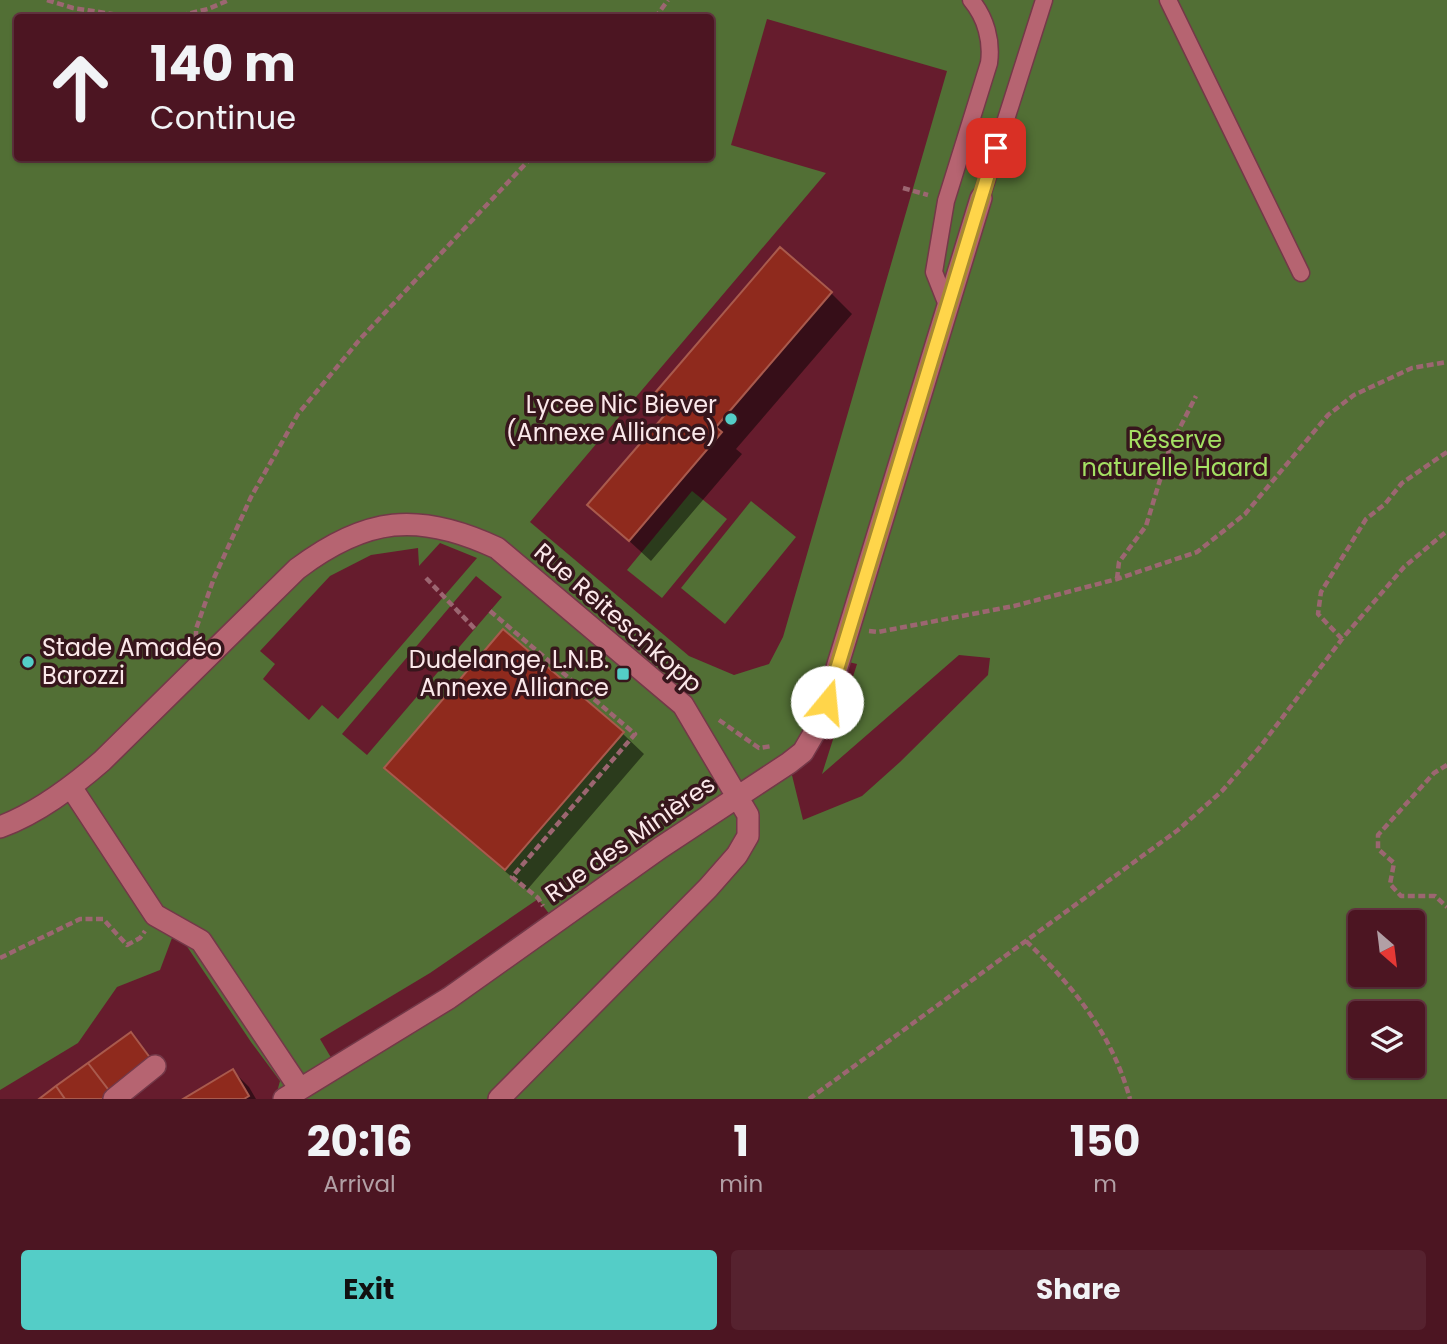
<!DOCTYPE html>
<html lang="en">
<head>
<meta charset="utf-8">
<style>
	:root { --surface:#4c1522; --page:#56222f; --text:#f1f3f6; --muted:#b29fa5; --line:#633440; --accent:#54cdc7 }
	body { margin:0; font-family:Poppins,sans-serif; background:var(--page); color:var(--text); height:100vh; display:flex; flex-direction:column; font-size:26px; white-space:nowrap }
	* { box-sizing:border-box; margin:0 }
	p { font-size:23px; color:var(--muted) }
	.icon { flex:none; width:38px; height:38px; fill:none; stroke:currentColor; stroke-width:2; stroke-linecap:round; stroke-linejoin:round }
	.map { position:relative; height:1099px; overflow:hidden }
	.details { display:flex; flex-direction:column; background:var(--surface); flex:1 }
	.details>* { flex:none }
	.hud { position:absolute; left:14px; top:14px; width:700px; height:147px; border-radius:7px; box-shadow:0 2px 5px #0004,0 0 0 2px var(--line); background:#4c1522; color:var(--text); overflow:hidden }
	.needle { width:46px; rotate:152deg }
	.controls { position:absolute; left:1348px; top:910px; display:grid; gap:14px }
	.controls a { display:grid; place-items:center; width:77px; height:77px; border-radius:7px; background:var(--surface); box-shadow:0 2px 5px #0004,0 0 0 2px var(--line); font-size:35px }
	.pin { position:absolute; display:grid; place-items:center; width:60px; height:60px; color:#fff; margin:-30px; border-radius:14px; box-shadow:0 4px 10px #0006 }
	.me { position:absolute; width:77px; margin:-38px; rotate:17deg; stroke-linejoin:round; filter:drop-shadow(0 0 5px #0008) }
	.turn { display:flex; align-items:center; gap:24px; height:147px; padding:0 21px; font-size:32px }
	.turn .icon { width:91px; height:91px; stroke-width:2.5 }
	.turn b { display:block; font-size:49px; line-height:60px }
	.eta { display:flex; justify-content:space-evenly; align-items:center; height:119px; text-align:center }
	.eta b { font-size:42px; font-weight:700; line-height:49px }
	.button { display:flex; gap:14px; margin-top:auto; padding:14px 21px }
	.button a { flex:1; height:80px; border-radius:7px; background:var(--accent); color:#111; font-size:28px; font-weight:700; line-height:80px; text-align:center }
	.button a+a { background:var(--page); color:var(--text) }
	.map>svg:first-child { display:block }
	.green { fill:#526f35; fill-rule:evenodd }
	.shadow { fill:#0007 }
	.building { fill:#8f2a1d; stroke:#a95a4d; stroke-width:2 }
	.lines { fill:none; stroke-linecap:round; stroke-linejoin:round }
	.lane-casing { stroke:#733848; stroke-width:19 }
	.street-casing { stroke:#733848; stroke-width:24 }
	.path { stroke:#9c6671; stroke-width:4.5; stroke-dasharray:7 3.5; stroke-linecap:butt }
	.lane { stroke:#b66471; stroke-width:16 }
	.street { stroke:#b66471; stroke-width:21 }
	.route-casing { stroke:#a68a30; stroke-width:18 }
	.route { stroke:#ffd54a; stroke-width:12 }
	.poi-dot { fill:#54cdc7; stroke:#37161c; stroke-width:2.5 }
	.labels { text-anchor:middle; stroke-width:7; stroke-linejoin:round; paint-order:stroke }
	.poi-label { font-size:24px; fill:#fbe8ea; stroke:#37161c; text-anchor:end }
	.park-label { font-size:24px; fill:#a4e063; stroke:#37161c }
	.street-label { font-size:24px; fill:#fbe8ea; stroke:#37161c }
</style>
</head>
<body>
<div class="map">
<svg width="1447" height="1099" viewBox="0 0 1447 1099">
	<rect width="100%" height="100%" fill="#661c2d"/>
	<path class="green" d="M0,0h1447v1099h-1172l5,-18 -29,-39 -65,-97 -14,-7 -12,32 -43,17 -39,56 -78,47zM18,18h692v140h-692zM767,19l180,52 -164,566 -14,27 -35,11 -45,-19 -159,-134 296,-349 -95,-28zM440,543l37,15 -139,161 -16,-14 -13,15 -46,-41 12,-15 -15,-13 70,-75 41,-21 47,-7 1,18zM476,576l26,21 -135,158 -25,-21zM503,629l120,103 -118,138 -121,-102zM959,655l31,3 -2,17 -88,87 -38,34 -59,24 -14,-57 51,-103 17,4 -35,110zM538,899l18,24 -220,143 -16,-27 110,-66zM1360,922h52v53h-52zM1360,1013h52v53h-52z
		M692,491l35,28 -65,79 -35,-28z
		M751,501l45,36 -71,87 -44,-36z"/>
	<path class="shadow" d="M831,293l21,21 -116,135 6,5 -91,107 -61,-56z
		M622,733l22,21 -117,136 -119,-101 -21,-21z
		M233,1071l16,16 7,12h-70z"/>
	<path class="building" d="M780,247l52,45 -116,135 6,5 -93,109 -42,-36 83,-96 -16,-15z
		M503,629l121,103 -119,138 -121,-102z
		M131,1032l20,27 -40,34 -23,-30z
		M88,1063l23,30 -9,6h-37l-9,-13z
		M233,1069l16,27 -5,3h-61z
		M56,1086l9,13h-26z"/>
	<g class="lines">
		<g class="lane-casing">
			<path id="lane" d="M1168,0l133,273
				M981,198l63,-198
				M947,305l-13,-33 12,-71 43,-138c3,-22 -3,-45 -18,-63"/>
		</g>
		<g class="street-casing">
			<path id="street" d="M71,787l84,128 46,26 99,148
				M0,827c38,-14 72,-40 102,-66l195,-192c69,-52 121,-58 200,-21l186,157 65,110v21l-11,19 -29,33 -209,211
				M114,1099l41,-33
				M284,1099l165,-101 211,-150 129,-85 14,-11 17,-29 161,-525"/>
		</g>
		<path class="path" d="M47,0l26,8 65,10
			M170,18l38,-9 21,-9
			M655,18l13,-18
			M903,188l25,7
			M426,578l49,51
			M1117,579l2,-17 27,-36 24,-79 26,-51
			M490,611l145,123 -123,143 26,21 5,8
			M869,631l9,1 136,-26 103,-27 80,-27 48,-38 83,-99 26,-20 58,-27 35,-6
			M196,638v-9l18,-51 37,-81 47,-83 63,-76 170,-180
			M1342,639l-24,-25 3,-22 45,-73 19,-15 17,-21 45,-31
			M719,720l40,28 13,-2
			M1447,765l-13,8 -56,62v14l16,14 -4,21 11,12h34l12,11
			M1026,941c48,46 86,93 104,158
			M0,958l80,-39h23l24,26 13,-7 5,-7
			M809,1099l369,-269 44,-39 38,-44 82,-108 62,-72 43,-36"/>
		<use href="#lane" class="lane"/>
		<use href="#street" class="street"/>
	</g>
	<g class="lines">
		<g class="route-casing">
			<path id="route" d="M827,702l169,-554"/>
		</g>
		<use href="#route" class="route"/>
	</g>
	<g class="poi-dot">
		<circle cx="731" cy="419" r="7"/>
		<circle cx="28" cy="662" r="7"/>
		<rect x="616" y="667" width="14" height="14" rx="3.5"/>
	</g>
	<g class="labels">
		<g class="poi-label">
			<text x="717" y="413">Lycee Nic Biever<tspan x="717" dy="28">(Annexe Alliance)</tspan></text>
			<text x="42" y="656" text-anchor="start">Stade Amadéo<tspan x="42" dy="28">Barozzi</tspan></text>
			<text x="609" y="668">Dudelange, L.N.B.<tspan x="609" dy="28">Annexe Alliance</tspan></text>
		</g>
		<g class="park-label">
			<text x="1175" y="448">Réserve<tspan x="1175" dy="28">naturelle Haard</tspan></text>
		</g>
		<g class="street-label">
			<text transform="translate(618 618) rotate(41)" y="8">Rue Reiteschkopp</text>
			<text transform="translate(630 839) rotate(-35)" y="8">Rue des Minières</text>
		</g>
	</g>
</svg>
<div class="controls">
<a><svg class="needle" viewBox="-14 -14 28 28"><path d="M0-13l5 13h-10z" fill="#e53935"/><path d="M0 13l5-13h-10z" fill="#b29fa5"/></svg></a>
<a><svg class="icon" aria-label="layers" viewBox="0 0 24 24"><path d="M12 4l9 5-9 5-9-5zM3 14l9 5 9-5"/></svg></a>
</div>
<div class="pin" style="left:996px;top:148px;background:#d93025"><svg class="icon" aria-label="arrive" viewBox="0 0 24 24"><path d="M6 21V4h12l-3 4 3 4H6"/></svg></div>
<svg class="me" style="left:827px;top:702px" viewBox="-20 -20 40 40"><circle r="19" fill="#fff"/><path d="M0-13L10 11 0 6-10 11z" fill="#ffd54a"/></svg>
<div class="hud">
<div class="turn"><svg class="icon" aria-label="ahead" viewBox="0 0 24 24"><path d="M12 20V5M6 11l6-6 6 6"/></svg><div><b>140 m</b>Continue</div></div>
</div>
</div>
<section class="details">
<div class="eta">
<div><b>20:16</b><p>Arrival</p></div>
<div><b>1</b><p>min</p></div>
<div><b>150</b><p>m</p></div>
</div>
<div class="button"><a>Exit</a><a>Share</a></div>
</section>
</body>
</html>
